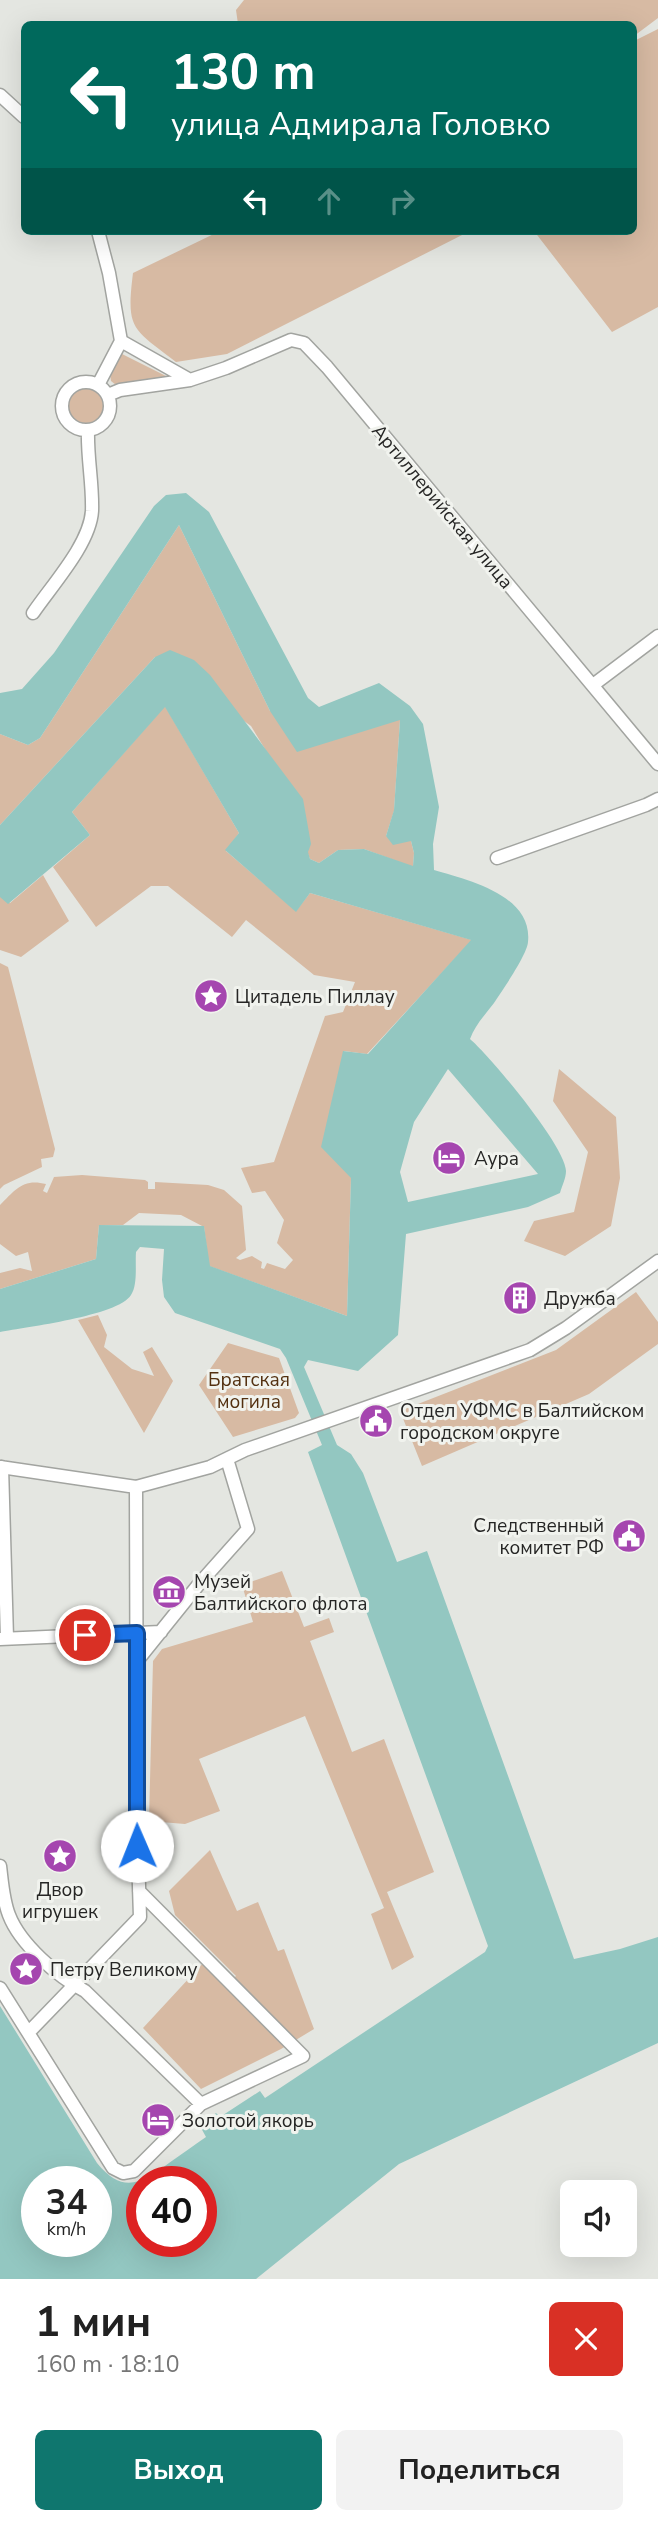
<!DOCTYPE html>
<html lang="ru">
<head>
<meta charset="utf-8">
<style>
	:root { --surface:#fff; --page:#f2f2f2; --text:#222; --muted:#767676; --accent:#0f766e }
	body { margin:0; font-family:"Nunito Sans",sans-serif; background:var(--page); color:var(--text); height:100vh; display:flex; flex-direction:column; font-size:26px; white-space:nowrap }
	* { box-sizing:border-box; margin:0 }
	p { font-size:23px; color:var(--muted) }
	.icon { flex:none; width:38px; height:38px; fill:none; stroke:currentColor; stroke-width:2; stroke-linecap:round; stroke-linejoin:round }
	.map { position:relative; height:2279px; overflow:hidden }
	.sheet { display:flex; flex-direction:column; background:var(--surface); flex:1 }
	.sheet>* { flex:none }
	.banner { position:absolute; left:21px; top:21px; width:616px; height:214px; border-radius:10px; box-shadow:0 7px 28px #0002; background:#00695c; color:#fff; overflow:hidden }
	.buttons { position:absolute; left:560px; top:2180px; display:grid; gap:14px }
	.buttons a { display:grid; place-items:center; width:77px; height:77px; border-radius:10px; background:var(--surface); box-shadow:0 7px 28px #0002; font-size:35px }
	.speed { position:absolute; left:21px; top:2166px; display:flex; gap:14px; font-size:35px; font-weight:700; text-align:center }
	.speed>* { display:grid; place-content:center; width:91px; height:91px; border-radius:50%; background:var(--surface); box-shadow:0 7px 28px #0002; line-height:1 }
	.speed small { font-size:18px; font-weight:400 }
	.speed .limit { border:10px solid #d22; background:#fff; color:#111 }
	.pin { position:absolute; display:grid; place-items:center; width:60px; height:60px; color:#fff; margin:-30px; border:4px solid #fff; border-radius:50%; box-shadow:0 2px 7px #0007 }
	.me { position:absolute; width:77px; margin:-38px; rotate:359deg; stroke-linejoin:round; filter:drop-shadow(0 0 5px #0008) }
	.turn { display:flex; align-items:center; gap:24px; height:147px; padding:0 35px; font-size:32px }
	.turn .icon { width:91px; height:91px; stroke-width:2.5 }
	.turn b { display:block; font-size:49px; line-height:60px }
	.lanes { display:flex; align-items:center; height:66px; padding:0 35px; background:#0003; justify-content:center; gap:35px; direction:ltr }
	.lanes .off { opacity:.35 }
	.round { display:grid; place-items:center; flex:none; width:74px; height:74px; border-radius:10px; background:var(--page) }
	.headline { display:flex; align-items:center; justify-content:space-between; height:119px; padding:0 35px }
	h1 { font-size:42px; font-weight:700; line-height:52px }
	.cta { display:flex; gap:14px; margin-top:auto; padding:14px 35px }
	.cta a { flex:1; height:80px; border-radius:10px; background:var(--accent); color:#fff; font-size:28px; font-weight:700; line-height:80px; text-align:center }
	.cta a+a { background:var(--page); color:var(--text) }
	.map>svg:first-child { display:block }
	.green { fill:#d7baa3 }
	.water { fill:#93c7c1; fill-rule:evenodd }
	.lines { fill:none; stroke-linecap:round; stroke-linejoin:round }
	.minor-casing { stroke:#a2a4a0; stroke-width:15 }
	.minor { stroke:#fff; stroke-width:12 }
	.route-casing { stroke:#114b97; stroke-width:18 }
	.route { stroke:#1a73e8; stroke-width:12 }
	.labels { text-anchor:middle; stroke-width:6; stroke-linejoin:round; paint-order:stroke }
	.street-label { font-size:19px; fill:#262625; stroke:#f1f3ee }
	.poi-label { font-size:19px; fill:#262625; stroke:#f1f3ee; text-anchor:start }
	.park-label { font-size:19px; fill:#533010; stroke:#f1f3ee }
</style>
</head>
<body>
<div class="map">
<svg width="658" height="2279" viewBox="0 0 658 2279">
	<rect width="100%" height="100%" fill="#e4e6e1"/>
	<path class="green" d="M244,0h414v18l-24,18v-12h-396l-2,-14z
		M658,29v278l-46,25 -78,-101h100v-190z
		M220,231h250l-243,123 -51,8c-44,-34 -50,-32 -43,-89z
		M120,353l48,24 -52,8 -5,-4 -1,-7z
		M67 406a19 19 0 1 1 38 0a19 19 0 1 1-38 0Z
		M179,525l91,186 130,9 -6,91 -8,25 25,5 3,12 -1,14 -49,-18 -26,1 -19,13 -9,-4 -42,-105 -17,-28 -96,-69 -155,168v-91l28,11 12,-7z
		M165,706l74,127 -13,18 70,60 14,-18 162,47 -105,114 -23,-3 7,127 -4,138 -138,-50 -5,-39 -23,-12 -42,-2 -16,12h-24l-3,34 -96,30v-16l20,-5 12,3 -4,-19 -12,4 -16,-12v-39c15,-15 23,-27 46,-21l-3,7 4,2 7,-16 28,-2 63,5 3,2v7h7v-7l53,3 16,5 18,16 4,44 -10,8 4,2 12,-4 10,6 -1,6 3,1 3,-6 18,6 8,-9 -16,-17 7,-23 -19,-29 -13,2 -11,-25 33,-6 51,-146 18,-4 12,-30 -41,-7 -68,-55 -14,17 -64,-51h-17l-55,41 -43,-60 37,-32 -18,-23z
		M43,875l26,46 -48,36 -21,-7v-55l10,8z
		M0,963l8,4 47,182 -2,8 -12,2 1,8 -38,18 -4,4z
		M559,1069l57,48 4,61 -9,48 -46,30 -41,-15 10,-20 40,-9 14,-60 -35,-51z
		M636,1292l22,30v22l-69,50 -167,72 -22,-55 156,-61z
		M98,1315l9,20 -3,12 28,22 22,7 -11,-24 9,-5 21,34 -29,52 -66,-113z
		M228,1343l51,15 20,55 -4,5 -62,19 -34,-52z
		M282,1571l22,56 25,-9 5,14 -24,9 42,111 32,-13 50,133 -47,20 27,65 -22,13 -21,-56 13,-6 -79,-192 -106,43 21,52 -35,13 -36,-3 4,-160 9,-12 91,-27 -11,-37z
		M210,1850l27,61 21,-9 20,49 6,-2 30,80 -33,20 -80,40 -58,-61 61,-66 21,24 11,-10 -61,-61 -6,-24z"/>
	<path class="water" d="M186,493l23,19 99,186 11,9 60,-24 31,23 13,18 16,83 -6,37 1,26c34,10 99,25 94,72 -1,13 -26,49 -34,61 -9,12 -19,22 -24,36 21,18 96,108 96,132 0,7 -4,15 -6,22l-32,14 -122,27 -8,101 -40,36 -50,-11 -4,7 33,78 14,9 12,19 34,89 30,-11 147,408 46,-10 38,-12v106l-259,121 -143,115h-256v-273l97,157c26,32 45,20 72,0 13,-9 25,-18 37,-26l-6,-11 16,-13 4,4 40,-26 5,7 220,-146 3,-6 -180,-494 14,-7 -36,-87 -6,-9 -105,-36 -11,-16 -2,-17 2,-31 -24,-2 -4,5c-1,12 2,33 -5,43 -13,21 -105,32 -131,37v-43l96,-30 3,-34 105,1 6,40 137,50 4,-138 -30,-31 22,-96 25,3 103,-114 -161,-47 -14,19 -71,-62 14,-17 -74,-126 -93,105 18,23 -82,69 -8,-7v-72l155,-168 15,-7 24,10 16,15 93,124 8,45 -3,8 2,7 9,4 19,-13 26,-1 49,17 1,-13 -3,-12 -18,4 -7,-9 8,-26 6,-90 -103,32 -27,-41 -91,-186 -139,213 -12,7 -28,-11v-41l22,-4 32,-36 100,-147 12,-11zM448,1069l90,105 -130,28 -8,-30 14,-50zM37,2182h59v60h-59zM142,2182h59v60h-59z"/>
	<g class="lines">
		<g class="minor-casing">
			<path id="minor" d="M0,95l24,22
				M98,231l11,42 12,68 -23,44
				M121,341l69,39
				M62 406a24 24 0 1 1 48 0a24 24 0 1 1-48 0Z
				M108,395l12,-5 70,-10 36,-12 65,-28 13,3 23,24 331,397
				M33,613c19,-28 57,-69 59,-102 1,-27 -5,-54 -4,-81
				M593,685l65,-49
				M497,858l149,-53 12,-6
				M0,1467l136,20 74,-20 35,-17 285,-100 36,-22 92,-67
				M2,1467l5,171
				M0,1639l161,-7
				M137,1661l62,-77 49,-55 -21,-70
				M0,1866c2,16 3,34 9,49 11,29 49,62 76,76l116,113
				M0,1988l113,180 10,5 11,-2 67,-67 102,-48 -164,-165
				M29,2032l111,-115 -3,-92 -1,-338"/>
		</g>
		<use href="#minor" class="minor"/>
	</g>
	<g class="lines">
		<g class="route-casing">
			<path id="route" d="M85,1635l52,-2v213"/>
		</g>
		<use href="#route" class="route"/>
	</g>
	<defs>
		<g id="sight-disc" transform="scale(1.75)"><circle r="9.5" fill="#a546af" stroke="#f1f3ee"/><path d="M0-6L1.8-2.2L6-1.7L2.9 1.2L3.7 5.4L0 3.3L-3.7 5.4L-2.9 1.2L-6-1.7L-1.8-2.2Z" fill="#fff"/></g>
		<g id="hotel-disc" transform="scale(1.75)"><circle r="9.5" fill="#a546af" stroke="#f1f3ee"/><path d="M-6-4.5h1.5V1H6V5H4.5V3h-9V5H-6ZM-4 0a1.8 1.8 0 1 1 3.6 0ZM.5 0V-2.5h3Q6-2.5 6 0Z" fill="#fff"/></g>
		<g id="building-disc" transform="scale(1.75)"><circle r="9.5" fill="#a546af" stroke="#f1f3ee"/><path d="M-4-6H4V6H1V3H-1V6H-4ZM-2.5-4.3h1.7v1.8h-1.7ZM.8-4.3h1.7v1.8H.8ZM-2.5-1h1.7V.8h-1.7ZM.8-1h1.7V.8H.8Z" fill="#fff"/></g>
		<g id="civic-disc" transform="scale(1.75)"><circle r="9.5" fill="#a546af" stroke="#f1f3ee"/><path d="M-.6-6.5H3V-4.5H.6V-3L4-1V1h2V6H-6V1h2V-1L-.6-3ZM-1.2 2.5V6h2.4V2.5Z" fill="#fff"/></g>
		<g id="museum-disc" transform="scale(1.75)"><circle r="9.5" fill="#a546af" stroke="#f1f3ee"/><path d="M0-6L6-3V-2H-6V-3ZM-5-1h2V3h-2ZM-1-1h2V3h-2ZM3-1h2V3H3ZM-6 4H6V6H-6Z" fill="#fff"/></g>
	</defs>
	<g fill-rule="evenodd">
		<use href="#sight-disc" x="211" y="996"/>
		<use href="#hotel-disc" x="449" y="1158"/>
		<use href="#building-disc" x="520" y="1298"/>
		<use href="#civic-disc" x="376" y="1421"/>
		<use href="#civic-disc" x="629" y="1536"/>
		<use href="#museum-disc" x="169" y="1592"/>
		<use href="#sight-disc" x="60" y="1856"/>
		<use href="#sight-disc" x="26" y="1969"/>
		<use href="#hotel-disc" x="158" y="2120"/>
	</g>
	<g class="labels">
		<g class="street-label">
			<text transform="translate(443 506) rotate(50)" y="7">Артиллерийская улица</text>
		</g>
		<g class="poi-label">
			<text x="235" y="1003">Цитадель Пиллау</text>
			<text x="474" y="1165">Аура</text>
			<text x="544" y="1305">Дружба</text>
			<text x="400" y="1417">Отдел УФМС в Балтийском<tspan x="400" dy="22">городском округе</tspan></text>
			<text x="604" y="1532" text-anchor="end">Следственный<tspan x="604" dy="22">комитет РФ</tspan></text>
			<text x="194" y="1588">Музей<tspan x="194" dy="22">Балтийского флота</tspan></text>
			<text x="60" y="1896" text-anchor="middle">Двор<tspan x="60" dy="22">игрушек</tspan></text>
			<text x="50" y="1976">Петру Великому</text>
			<text x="182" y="2127">Золотой якорь</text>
		</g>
		<g class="park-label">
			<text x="249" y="1386">Братская<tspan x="249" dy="22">могила</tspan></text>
		</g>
	</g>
</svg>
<div class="buttons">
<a><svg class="icon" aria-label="sound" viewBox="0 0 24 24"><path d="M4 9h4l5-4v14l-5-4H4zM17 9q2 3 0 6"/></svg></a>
</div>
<div class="speed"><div>34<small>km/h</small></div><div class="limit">40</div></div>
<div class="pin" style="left:85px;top:1635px;background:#d93025"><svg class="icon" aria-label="arrive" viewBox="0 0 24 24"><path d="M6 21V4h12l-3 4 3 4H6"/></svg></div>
<svg class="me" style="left:137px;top:1846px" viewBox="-20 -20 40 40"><circle r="19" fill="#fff"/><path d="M0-13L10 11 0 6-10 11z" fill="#1a73e8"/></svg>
<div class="banner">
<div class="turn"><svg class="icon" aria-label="left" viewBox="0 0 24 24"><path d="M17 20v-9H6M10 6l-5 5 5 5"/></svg><div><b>130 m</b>улица Адмирала Головко</div></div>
<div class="lanes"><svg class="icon" aria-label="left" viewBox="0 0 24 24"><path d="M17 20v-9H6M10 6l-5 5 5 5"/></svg><svg class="icon off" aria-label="ahead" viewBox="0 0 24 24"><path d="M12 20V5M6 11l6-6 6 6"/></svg><svg class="icon off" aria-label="right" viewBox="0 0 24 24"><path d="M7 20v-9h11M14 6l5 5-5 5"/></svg></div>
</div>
</div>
<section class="sheet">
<div class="headline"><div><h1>1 мин</h1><p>160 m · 18:10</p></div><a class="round" style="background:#d93025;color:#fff"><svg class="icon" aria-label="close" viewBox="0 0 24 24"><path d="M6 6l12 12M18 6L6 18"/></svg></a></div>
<div class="cta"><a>Выход</a><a>Поделиться</a></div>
</section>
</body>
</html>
